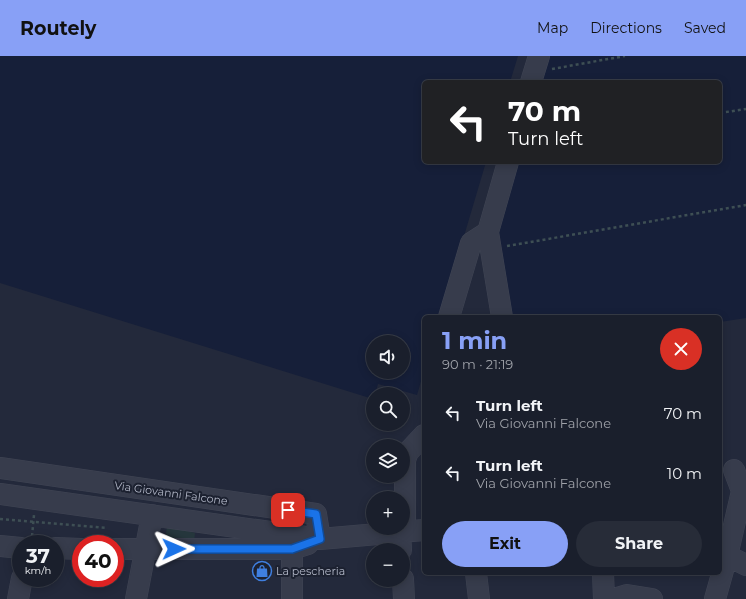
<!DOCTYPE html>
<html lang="en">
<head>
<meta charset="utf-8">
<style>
	:root { --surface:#1a1f2c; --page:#272c38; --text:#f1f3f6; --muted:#9fa2a9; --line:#383d48; --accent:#88a0f6 }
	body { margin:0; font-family:Montserrat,sans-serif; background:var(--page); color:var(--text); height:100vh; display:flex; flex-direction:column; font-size:15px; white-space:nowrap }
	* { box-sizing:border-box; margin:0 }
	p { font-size:13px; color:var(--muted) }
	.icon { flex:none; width:22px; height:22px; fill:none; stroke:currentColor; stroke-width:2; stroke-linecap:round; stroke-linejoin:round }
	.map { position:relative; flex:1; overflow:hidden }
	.drawer { position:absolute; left:422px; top:259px; width:300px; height:260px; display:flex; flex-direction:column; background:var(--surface); border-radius:6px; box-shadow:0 2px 10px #0003,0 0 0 1px var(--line) }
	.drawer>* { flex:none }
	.guide { position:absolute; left:422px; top:24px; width:300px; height:84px; border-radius:6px; box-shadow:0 2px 10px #0003,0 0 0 1px var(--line); background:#202124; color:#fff; overflow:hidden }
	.tools { position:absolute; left:366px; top:279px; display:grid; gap:8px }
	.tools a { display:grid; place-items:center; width:44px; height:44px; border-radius:50%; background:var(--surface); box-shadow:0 2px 10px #0003,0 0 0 1px var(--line); font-size:20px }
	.speed { position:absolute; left:12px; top:479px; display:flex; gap:8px; font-size:20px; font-weight:700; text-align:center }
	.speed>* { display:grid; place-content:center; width:52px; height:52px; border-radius:50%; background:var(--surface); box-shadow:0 2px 10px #0003,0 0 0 1px var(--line); line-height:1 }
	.speed small { font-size:10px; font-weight:400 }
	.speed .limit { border:6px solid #d22; background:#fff; color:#111 }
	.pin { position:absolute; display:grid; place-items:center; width:34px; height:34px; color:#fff; margin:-17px; border-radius:8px; box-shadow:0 2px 6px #0006 }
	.me { position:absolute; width:44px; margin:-22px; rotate:89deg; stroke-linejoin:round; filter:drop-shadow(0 0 3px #0008) }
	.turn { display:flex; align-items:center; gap:14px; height:84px; padding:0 20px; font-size:18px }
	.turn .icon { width:52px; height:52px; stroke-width:2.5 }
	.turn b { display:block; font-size:28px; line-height:34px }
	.round { display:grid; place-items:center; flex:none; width:42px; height:42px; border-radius:21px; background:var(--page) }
	.summary { display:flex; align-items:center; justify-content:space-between; height:68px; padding:0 20px }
	h1 { font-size:24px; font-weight:700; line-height:30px; color:var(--accent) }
	.action { display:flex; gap:8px; margin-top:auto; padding:8px 20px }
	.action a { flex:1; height:46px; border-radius:24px; background:var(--accent); color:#111; font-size:16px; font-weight:700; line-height:46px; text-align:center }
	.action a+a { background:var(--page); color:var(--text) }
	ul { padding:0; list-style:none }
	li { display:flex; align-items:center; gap:12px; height:60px; padding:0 20px }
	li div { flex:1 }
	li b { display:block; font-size:15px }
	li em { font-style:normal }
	header { display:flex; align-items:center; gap:24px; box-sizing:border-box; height:56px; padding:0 20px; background:var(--accent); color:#111 }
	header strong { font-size:19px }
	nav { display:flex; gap:22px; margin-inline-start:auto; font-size:14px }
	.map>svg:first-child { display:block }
	.green { fill:#25363c }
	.water { fill:#161f39; fill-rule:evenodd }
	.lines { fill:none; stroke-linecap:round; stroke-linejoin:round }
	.minor-casing { stroke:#404554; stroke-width:22 }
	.path { stroke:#3e4f54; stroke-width:2.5; stroke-dasharray:3 3; stroke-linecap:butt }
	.minor { stroke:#373c4c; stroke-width:21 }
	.route-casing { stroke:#114b97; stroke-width:10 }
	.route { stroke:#1a73e8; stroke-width:7 }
	.labels { text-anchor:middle; stroke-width:4; stroke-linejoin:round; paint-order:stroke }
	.street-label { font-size:11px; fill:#b2b7c7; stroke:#1c2130 }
	.poi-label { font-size:11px; fill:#b2b7c7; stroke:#1c2130; text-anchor:start }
</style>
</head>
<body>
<header>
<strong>Routely</strong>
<nav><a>Map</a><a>Directions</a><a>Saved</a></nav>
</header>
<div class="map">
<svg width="746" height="543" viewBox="0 0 746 543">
	<rect width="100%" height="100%" fill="#23293b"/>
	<path class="green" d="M167,470l28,7 -1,9 -29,-1z"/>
	<path class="water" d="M0,0h518l-8,26h-86v80h62l-46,155h-16v54l-7,24 -39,-11 -3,10h-2v5l-373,-116zM373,286h30v30h-30z
		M545,0h201v262l-26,4v-5h-209l-14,-96 17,-59h206v-80h-183z"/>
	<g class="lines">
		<g class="minor-casing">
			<path id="minor" d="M531,26l8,-26
				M488,176l20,-70
				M449,261l22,-74 17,-11 14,85
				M0,412l316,46 4,25
				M0,438l320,45 104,-9
				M400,476l1,18
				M405,476v-72l3,-8 16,-17
				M0,490l21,2
				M55,492l26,1
				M115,493h177l16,-5
				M720,496l26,13
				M476,517l3,26
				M603,517l1,26
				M403,523l1,20
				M18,543l4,-21
				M136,543l16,-84
				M292,543v-63
				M614,543l13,-4 25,4
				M715,543l12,-43 15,-65 -8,-21"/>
		</g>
		<path class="path" d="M552,13l73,-13
			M720,57l26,-4
			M507,190l239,-41
			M0,463l107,9
			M32,480l2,-21"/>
		<use href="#minor" class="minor"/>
	</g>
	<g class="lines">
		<g class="route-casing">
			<path id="route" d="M174,493h118l28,-10 -4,-25 -28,-4"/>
		</g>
		<use href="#route" class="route"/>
	</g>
	<defs>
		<g id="shop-ring" transform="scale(1)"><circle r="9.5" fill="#1c2130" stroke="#3f7fe0" stroke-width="1.5"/><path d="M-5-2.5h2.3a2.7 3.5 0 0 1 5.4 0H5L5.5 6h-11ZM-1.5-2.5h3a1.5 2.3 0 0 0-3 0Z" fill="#3f7fe0"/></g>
	</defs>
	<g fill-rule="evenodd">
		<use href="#shop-ring" x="262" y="515"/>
	</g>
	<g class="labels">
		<g class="street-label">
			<text transform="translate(171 437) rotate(8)" y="4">Via Giovanni Falcone</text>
		</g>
		<g class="poi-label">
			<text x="276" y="519">La pescheria</text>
		</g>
	</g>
</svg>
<div class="tools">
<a><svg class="icon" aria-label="sound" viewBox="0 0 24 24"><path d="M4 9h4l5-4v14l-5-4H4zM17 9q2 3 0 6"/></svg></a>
<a><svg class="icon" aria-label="search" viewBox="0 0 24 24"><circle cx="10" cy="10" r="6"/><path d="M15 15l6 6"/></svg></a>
<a><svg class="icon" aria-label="layers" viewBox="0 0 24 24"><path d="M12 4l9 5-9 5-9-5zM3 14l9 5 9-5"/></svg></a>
<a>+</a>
<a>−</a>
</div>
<div class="speed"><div>37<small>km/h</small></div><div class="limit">40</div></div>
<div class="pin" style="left:288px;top:454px;background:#d93025"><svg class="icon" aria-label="arrive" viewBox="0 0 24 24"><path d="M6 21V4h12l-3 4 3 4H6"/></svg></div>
<svg class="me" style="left:174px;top:493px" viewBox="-20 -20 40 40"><path d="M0-17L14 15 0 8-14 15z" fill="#1a73e8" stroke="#fff" stroke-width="4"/></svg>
<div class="guide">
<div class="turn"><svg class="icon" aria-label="left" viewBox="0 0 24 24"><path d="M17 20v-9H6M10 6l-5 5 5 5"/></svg><div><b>70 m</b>Turn left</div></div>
</div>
<section class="drawer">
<div class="summary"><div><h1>1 min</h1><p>90 m · 21:19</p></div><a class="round" style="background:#d93025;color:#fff"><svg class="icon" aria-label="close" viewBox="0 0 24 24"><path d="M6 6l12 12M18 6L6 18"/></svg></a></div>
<ul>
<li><svg class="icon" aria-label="left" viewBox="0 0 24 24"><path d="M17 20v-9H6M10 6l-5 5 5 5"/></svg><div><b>Turn left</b><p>Via Giovanni Falcone</p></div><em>70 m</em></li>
<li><svg class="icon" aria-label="left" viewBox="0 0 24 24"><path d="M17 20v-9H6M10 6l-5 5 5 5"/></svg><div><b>Turn left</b><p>Via Giovanni Falcone</p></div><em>10 m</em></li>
</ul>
<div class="action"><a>Exit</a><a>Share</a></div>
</section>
</div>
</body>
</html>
